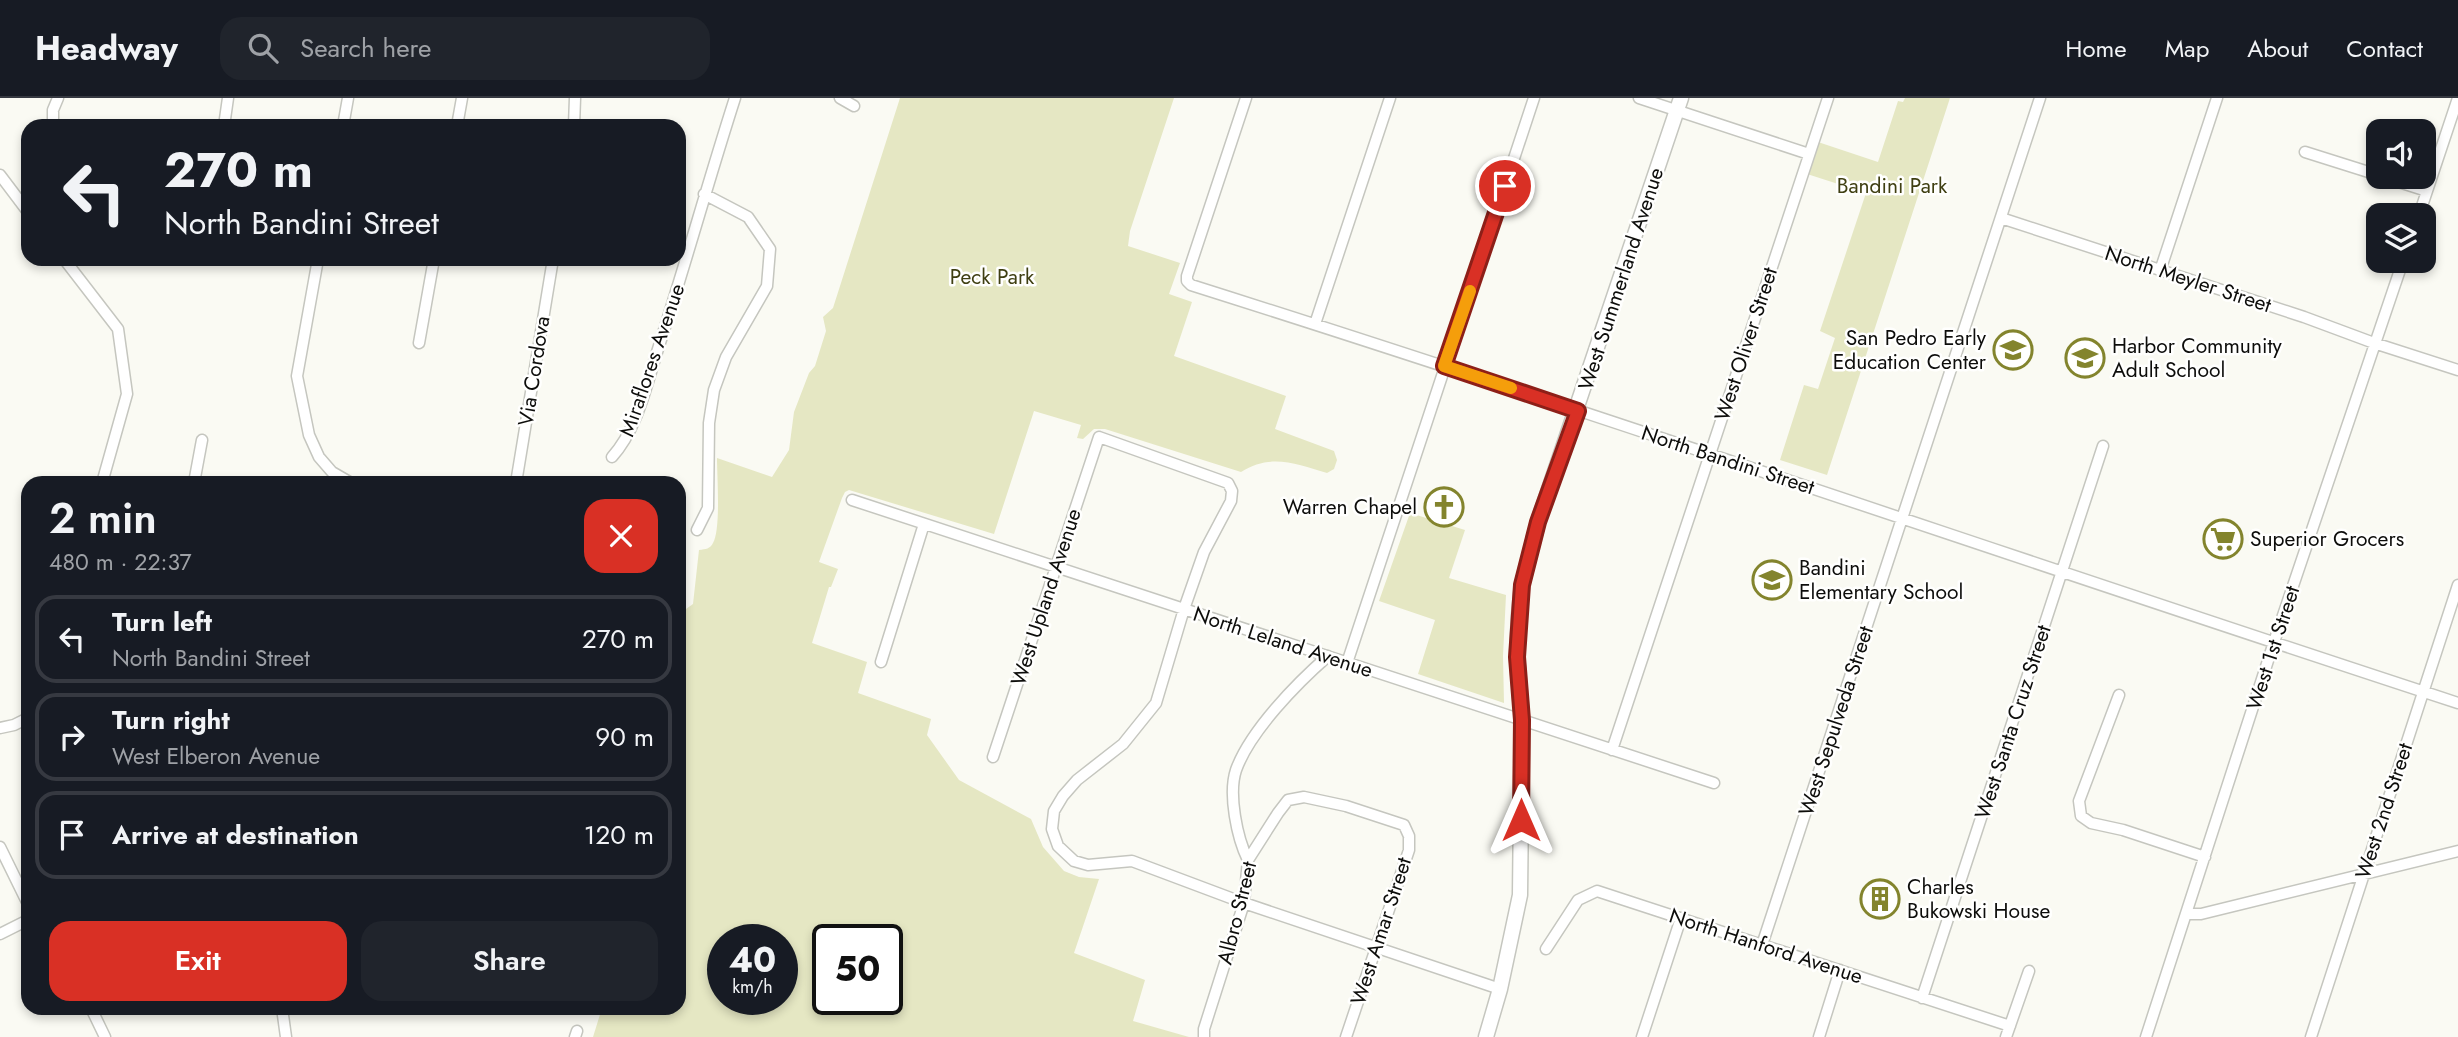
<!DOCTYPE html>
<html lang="en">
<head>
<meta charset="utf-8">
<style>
	:root { --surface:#171b24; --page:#20242c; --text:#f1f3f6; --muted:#9ea1a6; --line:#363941; --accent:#d93025 }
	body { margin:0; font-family:Jost,sans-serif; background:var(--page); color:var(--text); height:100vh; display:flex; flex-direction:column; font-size:26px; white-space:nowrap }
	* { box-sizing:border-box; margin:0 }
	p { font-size:23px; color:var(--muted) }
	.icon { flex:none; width:38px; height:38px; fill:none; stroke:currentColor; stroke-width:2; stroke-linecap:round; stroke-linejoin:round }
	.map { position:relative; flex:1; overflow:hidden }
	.side { position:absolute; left:21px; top:378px; width:665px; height:539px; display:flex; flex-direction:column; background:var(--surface); border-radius:21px; box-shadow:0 4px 10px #0003 }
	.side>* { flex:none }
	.hud { position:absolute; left:21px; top:21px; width:665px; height:147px; border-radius:21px; box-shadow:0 4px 10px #0003; background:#171b24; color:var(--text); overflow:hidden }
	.tools { position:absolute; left:2366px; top:21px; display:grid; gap:14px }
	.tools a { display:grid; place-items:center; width:70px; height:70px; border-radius:14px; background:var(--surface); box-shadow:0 4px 10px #0003; font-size:35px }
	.speed { position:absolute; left:707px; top:826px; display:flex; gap:14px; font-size:35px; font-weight:700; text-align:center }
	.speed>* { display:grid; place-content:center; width:91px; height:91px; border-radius:50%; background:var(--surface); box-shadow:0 4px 10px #0003; line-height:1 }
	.speed small { font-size:18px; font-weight:400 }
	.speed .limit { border:4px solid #111; border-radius:10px; background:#fff; color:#111 }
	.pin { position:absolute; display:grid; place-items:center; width:60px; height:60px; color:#fff; margin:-30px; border:4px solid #fff; border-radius:50%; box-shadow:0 2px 7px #0007 }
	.me { position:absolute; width:77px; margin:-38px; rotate:0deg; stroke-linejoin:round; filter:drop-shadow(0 0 5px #0008) }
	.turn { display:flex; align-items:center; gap:24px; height:147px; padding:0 28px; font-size:32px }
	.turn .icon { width:91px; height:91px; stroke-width:2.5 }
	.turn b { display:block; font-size:49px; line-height:60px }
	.round { display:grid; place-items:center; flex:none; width:74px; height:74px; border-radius:21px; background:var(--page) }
	.headline { display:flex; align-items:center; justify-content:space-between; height:119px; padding:0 28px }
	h1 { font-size:42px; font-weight:600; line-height:52px }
	.button { display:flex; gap:14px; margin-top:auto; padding:14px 28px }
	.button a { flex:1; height:80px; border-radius:21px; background:var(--accent); color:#fff; font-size:28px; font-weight:600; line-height:80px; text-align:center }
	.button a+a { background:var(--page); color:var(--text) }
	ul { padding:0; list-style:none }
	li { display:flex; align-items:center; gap:21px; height:88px; margin:0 14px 10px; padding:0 14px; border:4px solid var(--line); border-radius:21px }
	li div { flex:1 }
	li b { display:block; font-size:26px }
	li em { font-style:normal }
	header { display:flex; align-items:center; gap:42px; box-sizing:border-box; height:98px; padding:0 35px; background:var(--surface); border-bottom:2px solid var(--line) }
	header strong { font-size:33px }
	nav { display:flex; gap:38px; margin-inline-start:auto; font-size:24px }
	.search { width:490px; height:63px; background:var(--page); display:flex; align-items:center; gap:18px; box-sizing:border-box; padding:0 24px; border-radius:21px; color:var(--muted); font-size:26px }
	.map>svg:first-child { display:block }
	.green { fill:#e5e7c3; fill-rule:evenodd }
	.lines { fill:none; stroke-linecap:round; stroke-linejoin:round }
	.minor-casing { stroke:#c5c6bf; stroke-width:13 }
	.major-casing { stroke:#c5c6bf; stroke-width:17 }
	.minor { stroke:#fff; stroke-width:10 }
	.major { stroke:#fff; stroke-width:14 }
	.route-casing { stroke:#8d1f18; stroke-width:18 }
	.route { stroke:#d93025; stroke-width:12 }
	.slow { stroke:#f59e0b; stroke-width:12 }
	.labels { text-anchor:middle; stroke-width:5; stroke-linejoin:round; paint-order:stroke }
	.park-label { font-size:21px; fill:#3f3f12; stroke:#fffffe }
	.street-label { font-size:21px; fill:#0d0d0b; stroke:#fffffe }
	.poi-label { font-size:21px; fill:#0d0d0b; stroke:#fffffe; text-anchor:start }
</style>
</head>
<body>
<header>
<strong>Headway</strong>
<div class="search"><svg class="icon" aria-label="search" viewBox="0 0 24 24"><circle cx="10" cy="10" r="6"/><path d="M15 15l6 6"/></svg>Search here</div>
<nav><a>Home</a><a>Map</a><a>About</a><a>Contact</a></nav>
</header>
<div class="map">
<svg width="2458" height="939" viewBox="0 0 2458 939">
	<rect width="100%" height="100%" fill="#fafaf3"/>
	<path class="green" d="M900,0h274l-44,133 -2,15 52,17 -11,31 23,8 -18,54 112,40 -11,33 59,22 3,9 -3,9 -7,4c-30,-9 -57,-20 -86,-1l-136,-43h-11l-11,10 -6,-1 4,-13 -47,-14 -40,123 -145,-44 -4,2 -3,6 -23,64 19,7 -7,18h-2l-17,56 55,19 -9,31 73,26 -4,16 32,45 72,39 12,28 21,24 15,6 20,2 -25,74 71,27 -12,41 56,16h-596l9,-29h77v-394l14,-10 6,-54c7,-1 11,-1 14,-7 8,-13 4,-67 4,-85l55,19 17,-27 5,-38 15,-39 6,-7 11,-35 -3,-14 10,-9zM723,842h59v59h-59zM828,842h59v59h-59z
		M1905,0h45l-123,377 -47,-15 24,-75 14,4 17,-51 -15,-7 46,-138 -62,-20 11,-32 63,21 20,-61 5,1z
		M1410,415l55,17 -16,48 57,17 -3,61 1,47 -86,-29 17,-54 -56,-19z"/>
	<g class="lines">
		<g class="minor-casing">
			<path id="minor" d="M840,0l14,8
				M1246,0l-59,178v5l4,4c424,134 844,280 1267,418
				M1639,0l170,56
				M53,28v-16l5,-12
				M224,28l4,-28
				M343,28l5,-28
				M457,28l5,-28
				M574,28l1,-28
				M2305,54l73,23
				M0,77l28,37
				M2383,79l44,14
				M2419,117l39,-117
				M2001,120l303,99 70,26 84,27
				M64,161l54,70 9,65 -25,89
				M318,161l-21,117 12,59 10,22 13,15 19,11
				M2160,173l57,-173
				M1315,226l75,-226
				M419,245l15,-84
				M612,359c26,-29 34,-71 46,-108 27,-83 50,-167 77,-251
				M194,385l8,-43
				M516,385l37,-224
				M852,402l862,283
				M697,432l11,-22 1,-85 5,-33 12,-33 41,-71 3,-37 -22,-32 -44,-23
				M881,564l43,-138
				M1347,565l187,-565
				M2119,597l-40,106 2,15 10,7 32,7 82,27
				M0,630l14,-3 14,-7
				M1612,652l216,-652
				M993,659l106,-320 129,46 4,8 -1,10 -27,51 -20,57 -28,94 -33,41 -46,36 -14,16 -9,15 -2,18 6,17 16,15 14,4 44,-4 112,42 256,86
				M0,749l28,57
				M1248,762c-11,-22 -20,-66 -12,-90 14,-39 61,-87 92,-114
				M2186,816h15l257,-63
				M0,836l28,-14
				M1762,847l278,-847
				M1546,851l32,-49 19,-9 413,135
				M1922,900l181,-552
				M91,910l14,29
				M282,910l4,29
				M575,939l2,-6
				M1204,939v-8l40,-126 4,-43 30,-47 10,-13 16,-3 42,9 58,19 5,11v14l-63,187
				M1642,939l39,-119
				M1819,939l21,-67
				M2006,939l23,-66
				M2146,939l128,-395 129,-381
				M2311,939l147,-452"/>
		</g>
		<g class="major-casing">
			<path id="major" d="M1486,939l14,-48 20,-94 2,-175 -5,-63 2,-42 3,-30 16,-63 143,-424"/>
		</g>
		<use href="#minor" class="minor"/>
		<use href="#major" class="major"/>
	</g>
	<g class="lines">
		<g class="route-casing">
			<path id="route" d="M1505,88l-61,180 134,45 -40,111 -16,63 -5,72 5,63 -1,100"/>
		</g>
		<use href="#route" class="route"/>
		<path class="slow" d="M1470,193l-26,75 67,22"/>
	</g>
	<defs>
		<g id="school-ring" transform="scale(2.0125)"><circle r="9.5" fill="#fffffe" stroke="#83842d" stroke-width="1.5"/><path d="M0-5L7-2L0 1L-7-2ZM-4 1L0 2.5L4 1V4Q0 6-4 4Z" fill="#83842d"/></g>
		<g id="church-ring" transform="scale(2.0125)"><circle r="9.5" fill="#fffffe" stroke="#83842d" stroke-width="1.5"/><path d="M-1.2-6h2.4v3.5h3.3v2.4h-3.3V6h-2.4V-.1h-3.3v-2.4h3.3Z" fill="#83842d"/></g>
		<g id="supermarket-ring" transform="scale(2.0125)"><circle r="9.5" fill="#fffffe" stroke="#83842d" stroke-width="1.5"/><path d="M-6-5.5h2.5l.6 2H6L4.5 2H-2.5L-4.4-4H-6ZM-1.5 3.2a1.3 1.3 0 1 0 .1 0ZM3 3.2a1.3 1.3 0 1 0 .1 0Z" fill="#83842d"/></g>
		<g id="building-ring" transform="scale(2.0125)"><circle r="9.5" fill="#fffffe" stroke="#83842d" stroke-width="1.5"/><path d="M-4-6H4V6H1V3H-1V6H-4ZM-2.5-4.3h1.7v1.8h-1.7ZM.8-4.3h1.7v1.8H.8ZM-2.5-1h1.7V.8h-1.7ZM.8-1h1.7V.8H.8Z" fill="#83842d"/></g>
	</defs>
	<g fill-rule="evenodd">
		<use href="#school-ring" x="2013" y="252"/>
		<use href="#school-ring" x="2085" y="260"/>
		<use href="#church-ring" x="1444" y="409"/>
		<use href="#supermarket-ring" x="2223" y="441"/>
		<use href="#school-ring" x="1772" y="482"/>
		<use href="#building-ring" x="1880" y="801"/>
	</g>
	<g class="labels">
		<g class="park-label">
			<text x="1892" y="95">Bandini Park</text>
			<text x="992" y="186">Peck Park</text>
		</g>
		<g class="street-label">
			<text transform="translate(1621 181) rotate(-72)" y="7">West Summerland Avenue</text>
			<text transform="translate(2188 181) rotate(18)" y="7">North Meyler Street</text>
			<text transform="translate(1746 246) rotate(-72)" y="7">West Oliver Street</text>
			<text transform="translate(652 262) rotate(-71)" y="7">Miraflores Avenue</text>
			<text transform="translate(534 273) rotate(-81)" y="7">Via Cordova</text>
			<text transform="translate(1728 362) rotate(18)" y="7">North Bandini Street</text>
			<text transform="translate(1046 499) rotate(-72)" y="7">West Upland Avenue</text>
			<text transform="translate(1283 544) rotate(18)" y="7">North Leland Avenue</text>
			<text transform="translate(2273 550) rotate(-72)" y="7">West 1st Street</text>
			<text transform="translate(1836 623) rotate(-72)" y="7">West Sepulveda Street</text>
			<text transform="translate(2013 624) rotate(-72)" y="7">West Santa Cruz Street</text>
			<text transform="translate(2384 713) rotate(-72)" y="7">West 2nd Street</text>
			<text transform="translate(1237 815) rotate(-76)" y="7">Albro Street</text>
			<text transform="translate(1381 833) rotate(-72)" y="7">West Amar Street</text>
			<text transform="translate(1766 848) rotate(18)" y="7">North Hanford Avenue</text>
		</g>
		<g class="poi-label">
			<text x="1986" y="247" text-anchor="end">San Pedro Early<tspan x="1986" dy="24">Education Center</tspan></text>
			<text x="2112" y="255">Harbor Community<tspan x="2112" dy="24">Adult School</tspan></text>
			<text x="1417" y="416" text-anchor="end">Warren Chapel</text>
			<text x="2250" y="448">Superior Grocers</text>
			<text x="1799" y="477">Bandini<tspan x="1799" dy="24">Elementary School</tspan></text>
			<text x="1907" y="796">Charles<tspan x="1907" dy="24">Bukowski House</tspan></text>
		</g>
	</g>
</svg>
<div class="tools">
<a><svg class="icon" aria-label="sound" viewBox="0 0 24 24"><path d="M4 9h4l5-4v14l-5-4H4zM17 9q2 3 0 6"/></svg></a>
<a><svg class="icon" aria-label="layers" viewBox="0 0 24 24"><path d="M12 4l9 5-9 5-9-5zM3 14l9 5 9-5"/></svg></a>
</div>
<div class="speed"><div>40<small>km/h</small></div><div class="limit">50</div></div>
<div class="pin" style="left:1505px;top:88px;background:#d93025"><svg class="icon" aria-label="arrive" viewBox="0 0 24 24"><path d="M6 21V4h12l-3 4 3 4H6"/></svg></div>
<svg class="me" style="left:1521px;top:722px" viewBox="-20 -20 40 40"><path d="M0-17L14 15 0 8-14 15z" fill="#d93025" stroke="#fff" stroke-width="4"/></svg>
<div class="hud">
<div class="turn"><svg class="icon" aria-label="left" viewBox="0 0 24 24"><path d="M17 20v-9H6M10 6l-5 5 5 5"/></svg><div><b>270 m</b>North Bandini Street</div></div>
</div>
<section class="side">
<div class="headline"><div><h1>2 min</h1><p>480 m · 22:37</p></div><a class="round" style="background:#d93025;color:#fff"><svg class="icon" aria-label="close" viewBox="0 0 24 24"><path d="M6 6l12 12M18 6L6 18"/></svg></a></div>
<ul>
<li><svg class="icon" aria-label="left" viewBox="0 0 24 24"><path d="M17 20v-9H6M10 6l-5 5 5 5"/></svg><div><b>Turn left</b><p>North Bandini Street</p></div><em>270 m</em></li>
<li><svg class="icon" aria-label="right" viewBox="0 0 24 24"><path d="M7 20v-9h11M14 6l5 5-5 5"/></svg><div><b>Turn right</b><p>West Elberon Avenue</p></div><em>90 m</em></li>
<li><svg class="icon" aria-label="arrive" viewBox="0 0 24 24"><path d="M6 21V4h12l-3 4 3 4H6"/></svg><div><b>Arrive at destination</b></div><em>120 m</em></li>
</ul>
<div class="button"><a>Exit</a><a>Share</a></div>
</section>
</div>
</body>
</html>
